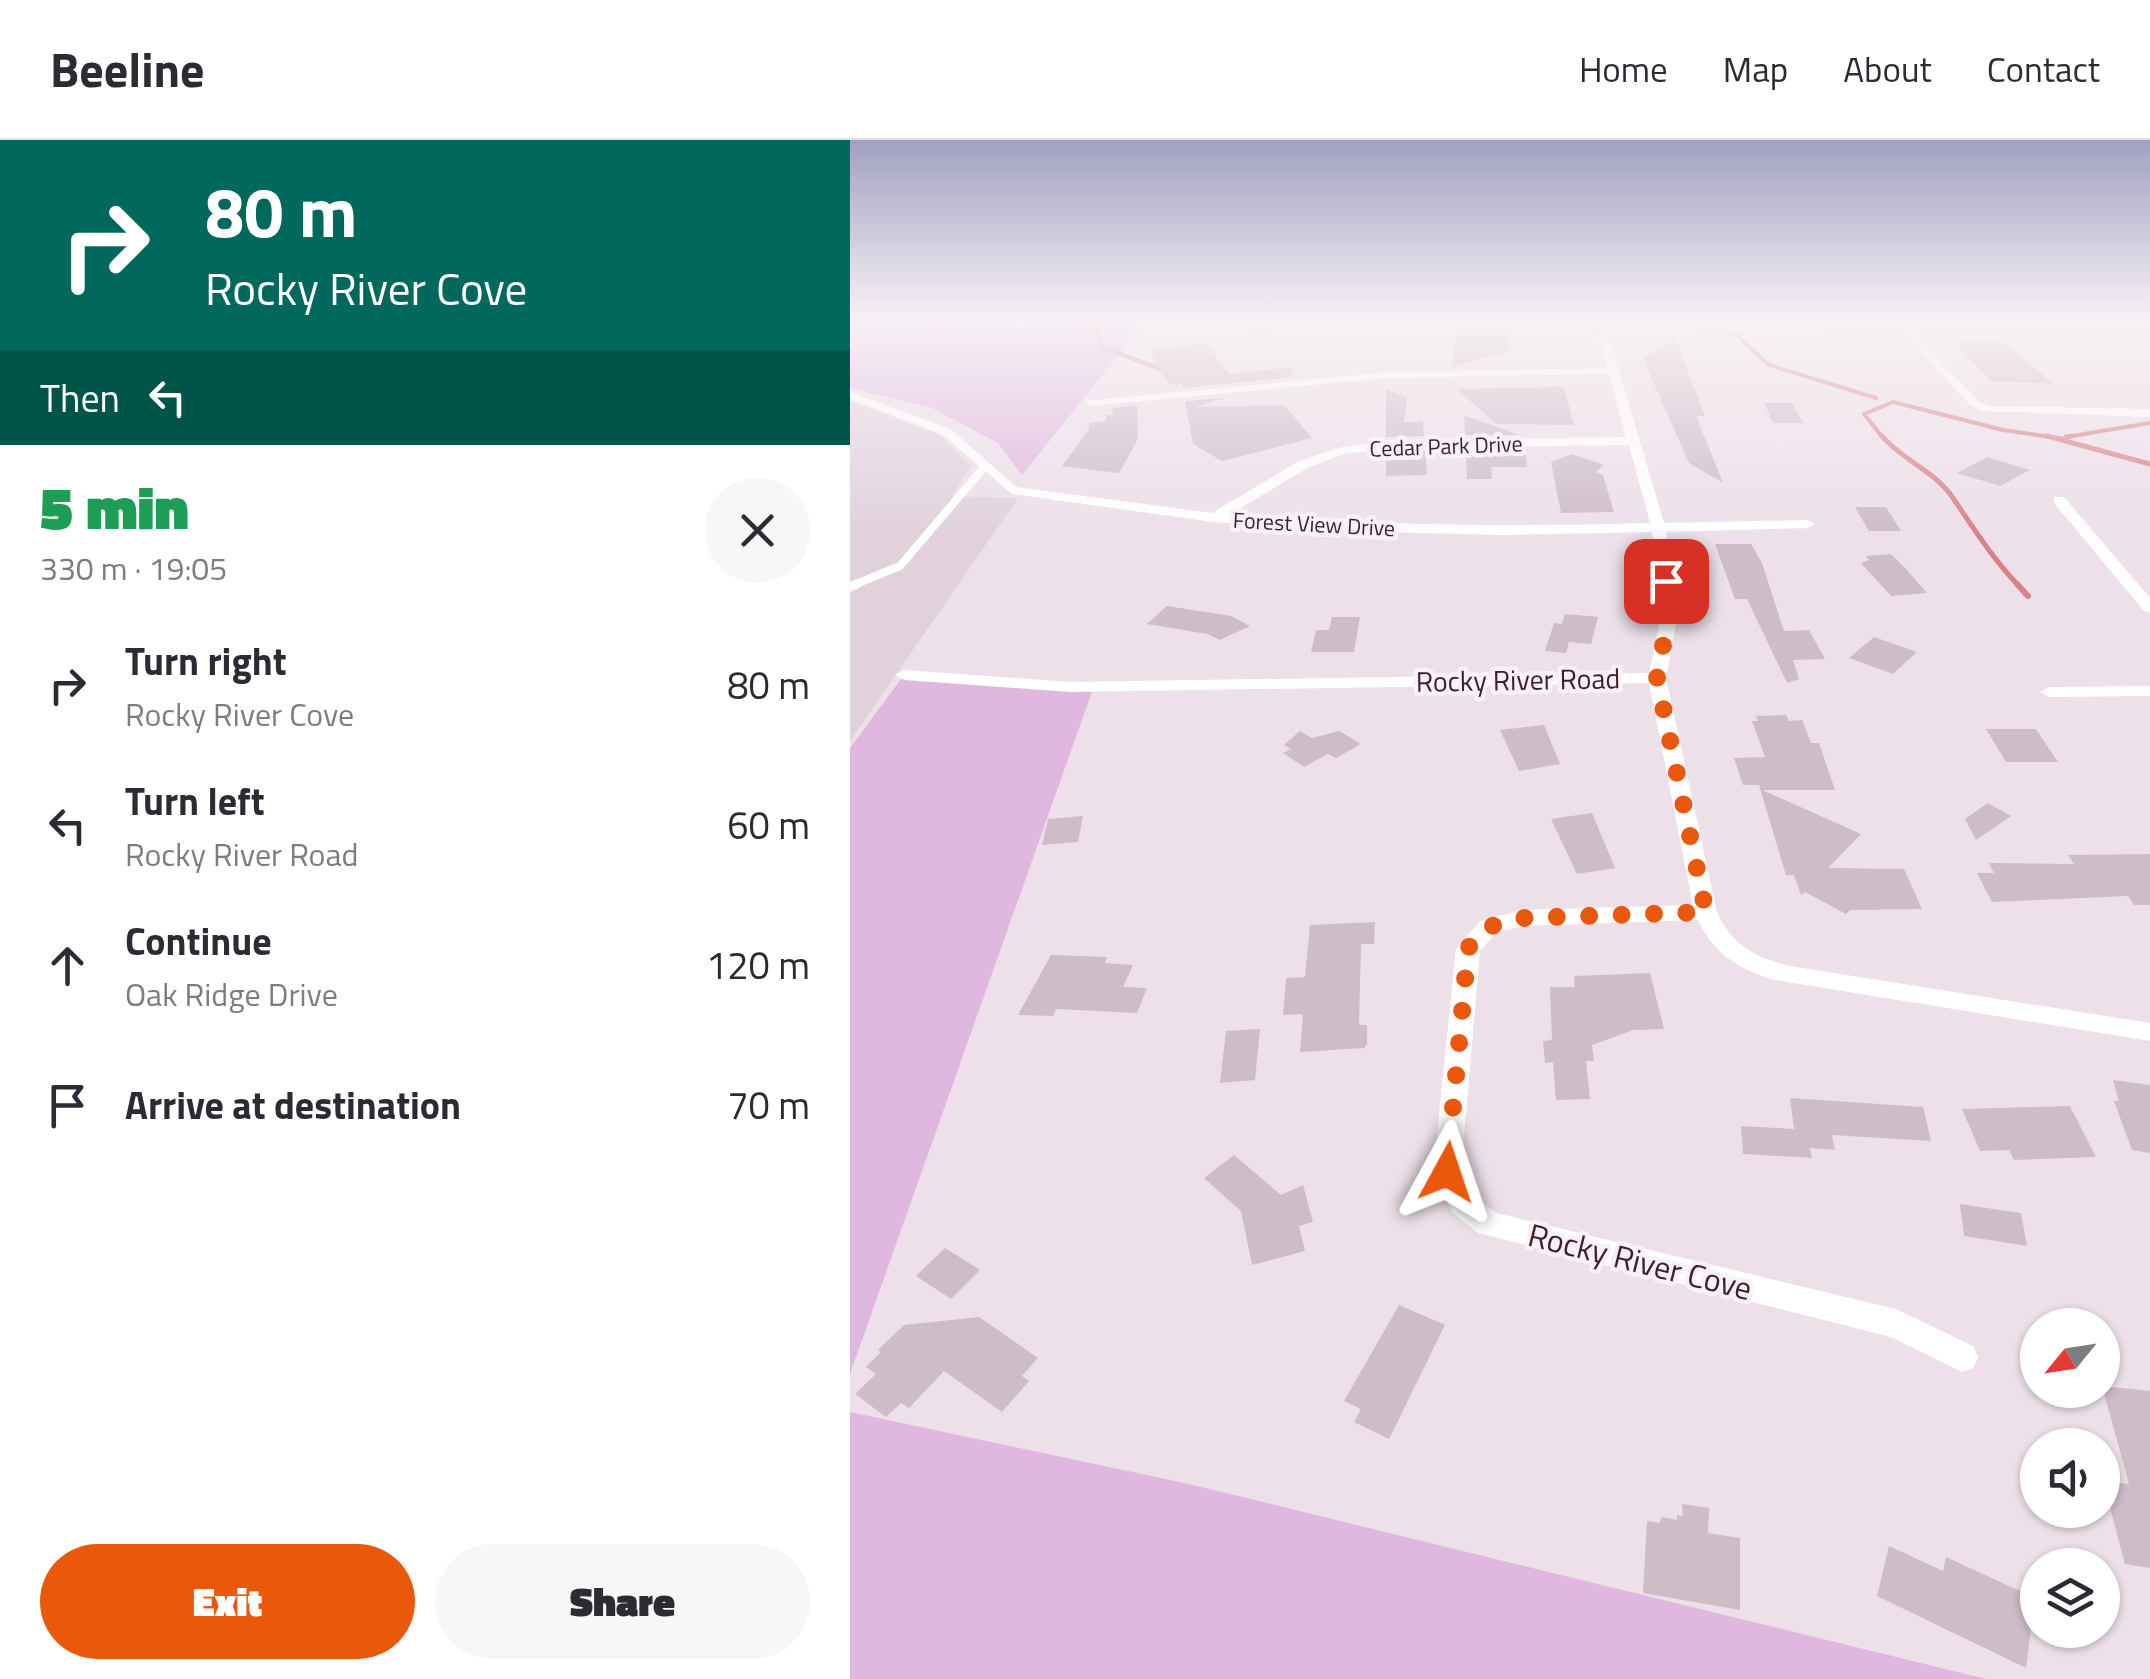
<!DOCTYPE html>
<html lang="en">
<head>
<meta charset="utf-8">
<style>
	:root { --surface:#fff; --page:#f7f7f7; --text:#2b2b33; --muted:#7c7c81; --line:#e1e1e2; --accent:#ea580c }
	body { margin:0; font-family:"Titillium Web",sans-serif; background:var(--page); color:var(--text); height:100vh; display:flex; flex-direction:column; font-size:38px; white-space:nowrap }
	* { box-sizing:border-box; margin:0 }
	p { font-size:32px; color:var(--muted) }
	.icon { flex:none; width:55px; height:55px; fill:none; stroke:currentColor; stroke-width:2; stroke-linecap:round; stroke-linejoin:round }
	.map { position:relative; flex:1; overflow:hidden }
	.panel { display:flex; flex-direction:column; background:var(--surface); width:850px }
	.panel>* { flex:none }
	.hud { background:#00695c; color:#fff; overflow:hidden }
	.needle { width:65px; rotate:240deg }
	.controls { position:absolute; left:1170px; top:1168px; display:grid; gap:20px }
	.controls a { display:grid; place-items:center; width:100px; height:100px; border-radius:50%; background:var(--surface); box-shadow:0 2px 8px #0004; font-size:50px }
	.pin { position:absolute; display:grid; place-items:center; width:85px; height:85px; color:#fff; margin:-42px; border-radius:20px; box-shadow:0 5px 15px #0006 }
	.me { position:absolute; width:110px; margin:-55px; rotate:5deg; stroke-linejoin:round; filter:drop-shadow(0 0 8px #0008) }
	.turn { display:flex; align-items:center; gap:35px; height:210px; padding:0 40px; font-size:45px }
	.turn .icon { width:130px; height:130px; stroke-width:2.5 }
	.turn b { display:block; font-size:70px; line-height:85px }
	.then { display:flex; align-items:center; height:95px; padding:0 40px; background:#0003; gap:20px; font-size:38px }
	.round { display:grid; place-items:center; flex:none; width:105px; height:105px; border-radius:52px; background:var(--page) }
	.head { display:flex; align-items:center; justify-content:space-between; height:170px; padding:0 40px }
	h1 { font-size:60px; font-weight:800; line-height:75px; color:#1e9e55 }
	.action { display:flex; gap:20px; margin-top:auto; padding:20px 40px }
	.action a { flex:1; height:115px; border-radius:60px; background:var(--accent); color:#fff; font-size:40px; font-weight:800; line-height:115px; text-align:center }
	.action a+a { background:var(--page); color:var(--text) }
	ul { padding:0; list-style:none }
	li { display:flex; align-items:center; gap:30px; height:140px; padding:0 40px }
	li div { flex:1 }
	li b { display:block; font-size:38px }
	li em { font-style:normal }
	header { display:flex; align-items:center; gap:60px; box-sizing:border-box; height:140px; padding:0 50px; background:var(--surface); border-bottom:2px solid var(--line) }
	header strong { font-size:48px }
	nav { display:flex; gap:55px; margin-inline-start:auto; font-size:35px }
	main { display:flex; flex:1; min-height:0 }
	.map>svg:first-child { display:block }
	.built { fill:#e1d1db }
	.green { fill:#e0b7de }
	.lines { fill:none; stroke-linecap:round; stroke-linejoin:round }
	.stream-far2 { stroke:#d88287; stroke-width:4 }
	.stream-far1 { stroke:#d88287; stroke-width:5 }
	.stream { stroke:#d88287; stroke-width:6 }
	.building { fill:#cebcc7 }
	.service-far1 { stroke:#fff; stroke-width:8 }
	.service { stroke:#fff; stroke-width:9 }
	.minor { fill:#fff; fill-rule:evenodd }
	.route { stroke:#ea580c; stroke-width:18; stroke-dasharray:0 32.4 }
	.labels { text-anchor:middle; stroke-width:9; stroke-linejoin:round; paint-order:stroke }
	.far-street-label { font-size:22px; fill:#3f1f2e; stroke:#f9f1f7 }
	.street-label { font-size:28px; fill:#3f1f2e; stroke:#f9f1f7 }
	.near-street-label { font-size:32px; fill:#3f1f2e; stroke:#f9f1f7 }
</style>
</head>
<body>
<header>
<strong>Beeline</strong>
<nav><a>Home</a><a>Map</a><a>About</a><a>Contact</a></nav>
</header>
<main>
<section class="panel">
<div class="hud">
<div class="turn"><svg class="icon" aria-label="right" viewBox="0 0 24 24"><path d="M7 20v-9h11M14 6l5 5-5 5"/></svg><div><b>80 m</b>Rocky River Cove</div></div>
<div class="then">Then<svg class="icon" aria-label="left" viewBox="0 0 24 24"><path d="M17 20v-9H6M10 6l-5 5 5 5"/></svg></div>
</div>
<div class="head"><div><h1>5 min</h1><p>330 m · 19:05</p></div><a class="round"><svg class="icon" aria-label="close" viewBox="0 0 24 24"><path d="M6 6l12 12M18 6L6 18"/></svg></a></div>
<ul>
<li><svg class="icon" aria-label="right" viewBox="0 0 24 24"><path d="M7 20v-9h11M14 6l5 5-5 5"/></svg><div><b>Turn right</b><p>Rocky River Cove</p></div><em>80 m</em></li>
<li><svg class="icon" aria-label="left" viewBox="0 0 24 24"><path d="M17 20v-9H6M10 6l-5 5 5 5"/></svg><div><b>Turn left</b><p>Rocky River Road</p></div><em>60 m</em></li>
<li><svg class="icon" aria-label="ahead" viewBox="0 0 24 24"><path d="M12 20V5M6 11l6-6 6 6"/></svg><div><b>Continue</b><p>Oak Ridge Drive</p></div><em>120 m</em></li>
<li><svg class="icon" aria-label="arrive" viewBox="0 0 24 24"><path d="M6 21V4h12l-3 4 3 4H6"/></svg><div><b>Arrive at destination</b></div><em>70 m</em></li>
</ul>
<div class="action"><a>Exit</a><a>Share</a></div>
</section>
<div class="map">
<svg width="1300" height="1539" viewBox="0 0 1300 1539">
	<rect width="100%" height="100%" fill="#ede0e9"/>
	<path class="built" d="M0,261l89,34 32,31 -19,30 66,2 -168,243z"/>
	<path class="green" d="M0,180h296l-124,155 -24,-32 -66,-35 -82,-20z
		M54,535l190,11 -244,688v-626z
		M0,1272l339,72 797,195h-1136z"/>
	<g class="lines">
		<path class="stream-far2" d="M204,180l42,6 5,21 60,22
			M0,181l88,3 80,-4
			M884,193l35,32 107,33
			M1216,297l84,-14
			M1034,299l-20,-25 29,-12 110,28 62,9"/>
		<path class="stream-far1" d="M1032,296c20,24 53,35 71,62 21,31 40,61 66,88
			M1197,296l103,28
			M1216,297l6,-1"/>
		<path class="stream" d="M1167,444l11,12"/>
	</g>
	<path class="building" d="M606,188l53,4v19l-57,16z
		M825,198l30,78h-9l27,67 -34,-20 -46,-104z
		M1104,202h50l49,42 -62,-3z
		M356,203l23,31 62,-7 2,10 -110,11 -1,-4 -12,1 -19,-28 4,-1 -4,-7z
		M714,247l10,38 -77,-1 -41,-35z
		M536,249l21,8 -3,26 19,-2 1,15 -38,1z
		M379,257l-35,10 90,-2 28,33 -90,23 -29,-17 -8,-43z
		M914,263h28l11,20h-30z
		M287,265l1,34 -19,34 -57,-7 27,-37v-6l17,-2v-6h7l-1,-7z
		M614,275l55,20h-54z
		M675,310l2,17h-36l1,12h-25l-1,-28z
		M575,311l2,24 -41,1v-23z
		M722,314l32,11 -8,7 7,3 11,37 -53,1 -10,-51z
		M1137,317l43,13 -30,16 -43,-13z
		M1005,367h31l15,24h-32z
		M865,404h36l11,19 22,68 25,-1 16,29 -32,1 6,19 -12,4 -40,-84h-12z
		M1041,414l14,14 22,25 -36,3 -30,-33 8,-3 -3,-4z
		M317,466l64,10 19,10 -30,14 -13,-6 -60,-10z
		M715,474l33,3 -7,27 -22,-2 -3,11 -21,-2 9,-28 8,1z
		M482,477h28l-6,35h-43l5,-22h13z
		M1024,497l43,15 -24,22 -44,-16z
		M936,575l3,6 13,-1 9,23h8l16,47h-73l99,44 -33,34 76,1 18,40 -72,1 -4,4 -41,-22 -4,3 -7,-20h-8l-27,-90h-16l-9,-27 31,-1 -13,-36h6l-2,-5z
		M694,585l16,39 -41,7 -19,-41z
		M1136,589h50l22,33h-52z
		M450,591l12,7 27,-7 22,13 -25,14 -8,-4 -24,13 -21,-14 8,-4 -7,-4z
		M1138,663l23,13 -35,24 -11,-21z
		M742,673l23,55 -38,6 -26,-55z
		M233,676l-5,26 -36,3 6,-26z
		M1300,714v51h-16l-6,-9 -136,6 -15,-29h17l-5,-10 85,1 -6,-9z
		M525,782l-1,22h-13l-2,81h8v19l-3,4 -64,4 3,-38 -20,1 3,-37 19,-1 5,-52z
		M201,815l56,2 -2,6 28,2 -10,22 24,1 -10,25 -81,-4 -3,7 -35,-1z
		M800,833l14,56 -31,1 -41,15 2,16h-8l4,38 -34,1 -3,-38 -8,1 -2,-22 9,-1 -2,-53h25l-1,-11z
		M410,889l-5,51 -35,3 6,-52z
		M1263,940l37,5v68l-18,-3 -18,-49h5z
		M940,958l133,9 8,34 -99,-6 3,15 -25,-2 2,10 -69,-4 -2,-28 53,3z
		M1220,966l26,51 -82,3 -5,-10 -29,1 -18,-42z
		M384,1015l47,40 22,-10 10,37 -14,4 6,25 -53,14 -11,-54 -37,-33z
		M1110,1064l61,9 6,33 -63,-10z
		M95,1108l35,22 -29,29 -35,-23z
		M549,1165l46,20 -56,114 -35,-17 7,-13 -17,-8z
		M129,1177l59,41 -16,18 7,5 -27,31 -58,-41 -35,37 -8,-5 -15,14 -31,-23 21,-20 -10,-7 15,-15 -3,-2 26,-25z
		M1252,1246l48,5v177l-25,-4 -22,-83 26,3z
		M832,1364l27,4 -1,25 32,5v72l-97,-17 4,-72 13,2 1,-6 16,3v-5l6,1z
		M1039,1406l54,25 3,-14 89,41 -9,70 -149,-72z"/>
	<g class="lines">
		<path class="service-far1" d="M1,446l49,-20 85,-100"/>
		<path class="service" d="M0,447l7,-3"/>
		<path class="minor" d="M473,180h47l-118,11 -5,-3z
			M744,180h10l60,203 144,-3 7,4 -7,4 -142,4 13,76 -13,70 51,234c15,33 39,46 73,54l360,57v18l-375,-61c-36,-11 -61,-25 -77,-60l-176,6 -26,7 -16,18 -19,221 11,22 24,19 400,96 77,37 5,11 -5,11 -11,4 -71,-35 -413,-104 -26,-21 -19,-40 23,-223 24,-28 42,-11 171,-5 -44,-222 -579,9 -166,-12 -9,-5 9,-5 166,12 579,-9 14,-65 -11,-76 -150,3 -159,-4 -129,-9 -202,-28 -69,-59 -93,-36v-7l101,37 65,58 196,26 87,-52 43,-14 52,-7 232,-3 -17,-63 -221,4 -298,28 -4,-5 302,-29 219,-4zM779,305l21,78c-141,4 -280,2 -421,-8l80,-48 35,-13 50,-6z
			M764,180l118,7 418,-2v6l-237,1 65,69 11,5 161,3v8l-167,-6 -13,-6 -67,-73 -171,1z
			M1204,357h10l86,101v15l-6,-2 -90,-108z
			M1300,546v10l-101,1 -9,-5 9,-5z"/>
	</g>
	<linearGradient id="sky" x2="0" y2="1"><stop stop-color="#a1a0c1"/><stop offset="0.45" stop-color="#f7f1f5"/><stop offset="1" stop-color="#f7f1f5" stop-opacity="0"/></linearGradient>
	<rect width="1300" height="396" fill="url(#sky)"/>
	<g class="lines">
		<path class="route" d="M597,1032l21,-224 20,-21 34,-9 184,-6 -49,-234 13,-70 -4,-27"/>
	</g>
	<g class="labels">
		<g class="far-street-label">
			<text transform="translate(596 306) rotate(-2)" y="8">Cedar Park Drive</text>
			<text transform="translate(464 384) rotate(3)" y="8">Forest View Drive</text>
		</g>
		<g class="street-label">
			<text transform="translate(668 540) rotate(-1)" y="10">Rocky River Road</text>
		</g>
		<g class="near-street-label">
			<text transform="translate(790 1122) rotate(14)" y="11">Rocky River Cove</text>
		</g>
	</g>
</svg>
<div class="controls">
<a><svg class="needle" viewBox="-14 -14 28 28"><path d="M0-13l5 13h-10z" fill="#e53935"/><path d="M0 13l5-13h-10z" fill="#7c7c81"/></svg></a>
<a><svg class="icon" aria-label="sound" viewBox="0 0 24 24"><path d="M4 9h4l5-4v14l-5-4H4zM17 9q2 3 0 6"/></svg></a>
<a><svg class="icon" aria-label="layers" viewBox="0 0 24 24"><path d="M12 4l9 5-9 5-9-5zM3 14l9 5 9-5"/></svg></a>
</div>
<div class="pin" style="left:816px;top:441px;background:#d93025"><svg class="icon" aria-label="arrive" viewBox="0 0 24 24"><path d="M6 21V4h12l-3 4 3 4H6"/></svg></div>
<svg class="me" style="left:597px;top:1032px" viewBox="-20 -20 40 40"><path d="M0-17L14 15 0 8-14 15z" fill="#ea580c" stroke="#fff" stroke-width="4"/></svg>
</div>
</main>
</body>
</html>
